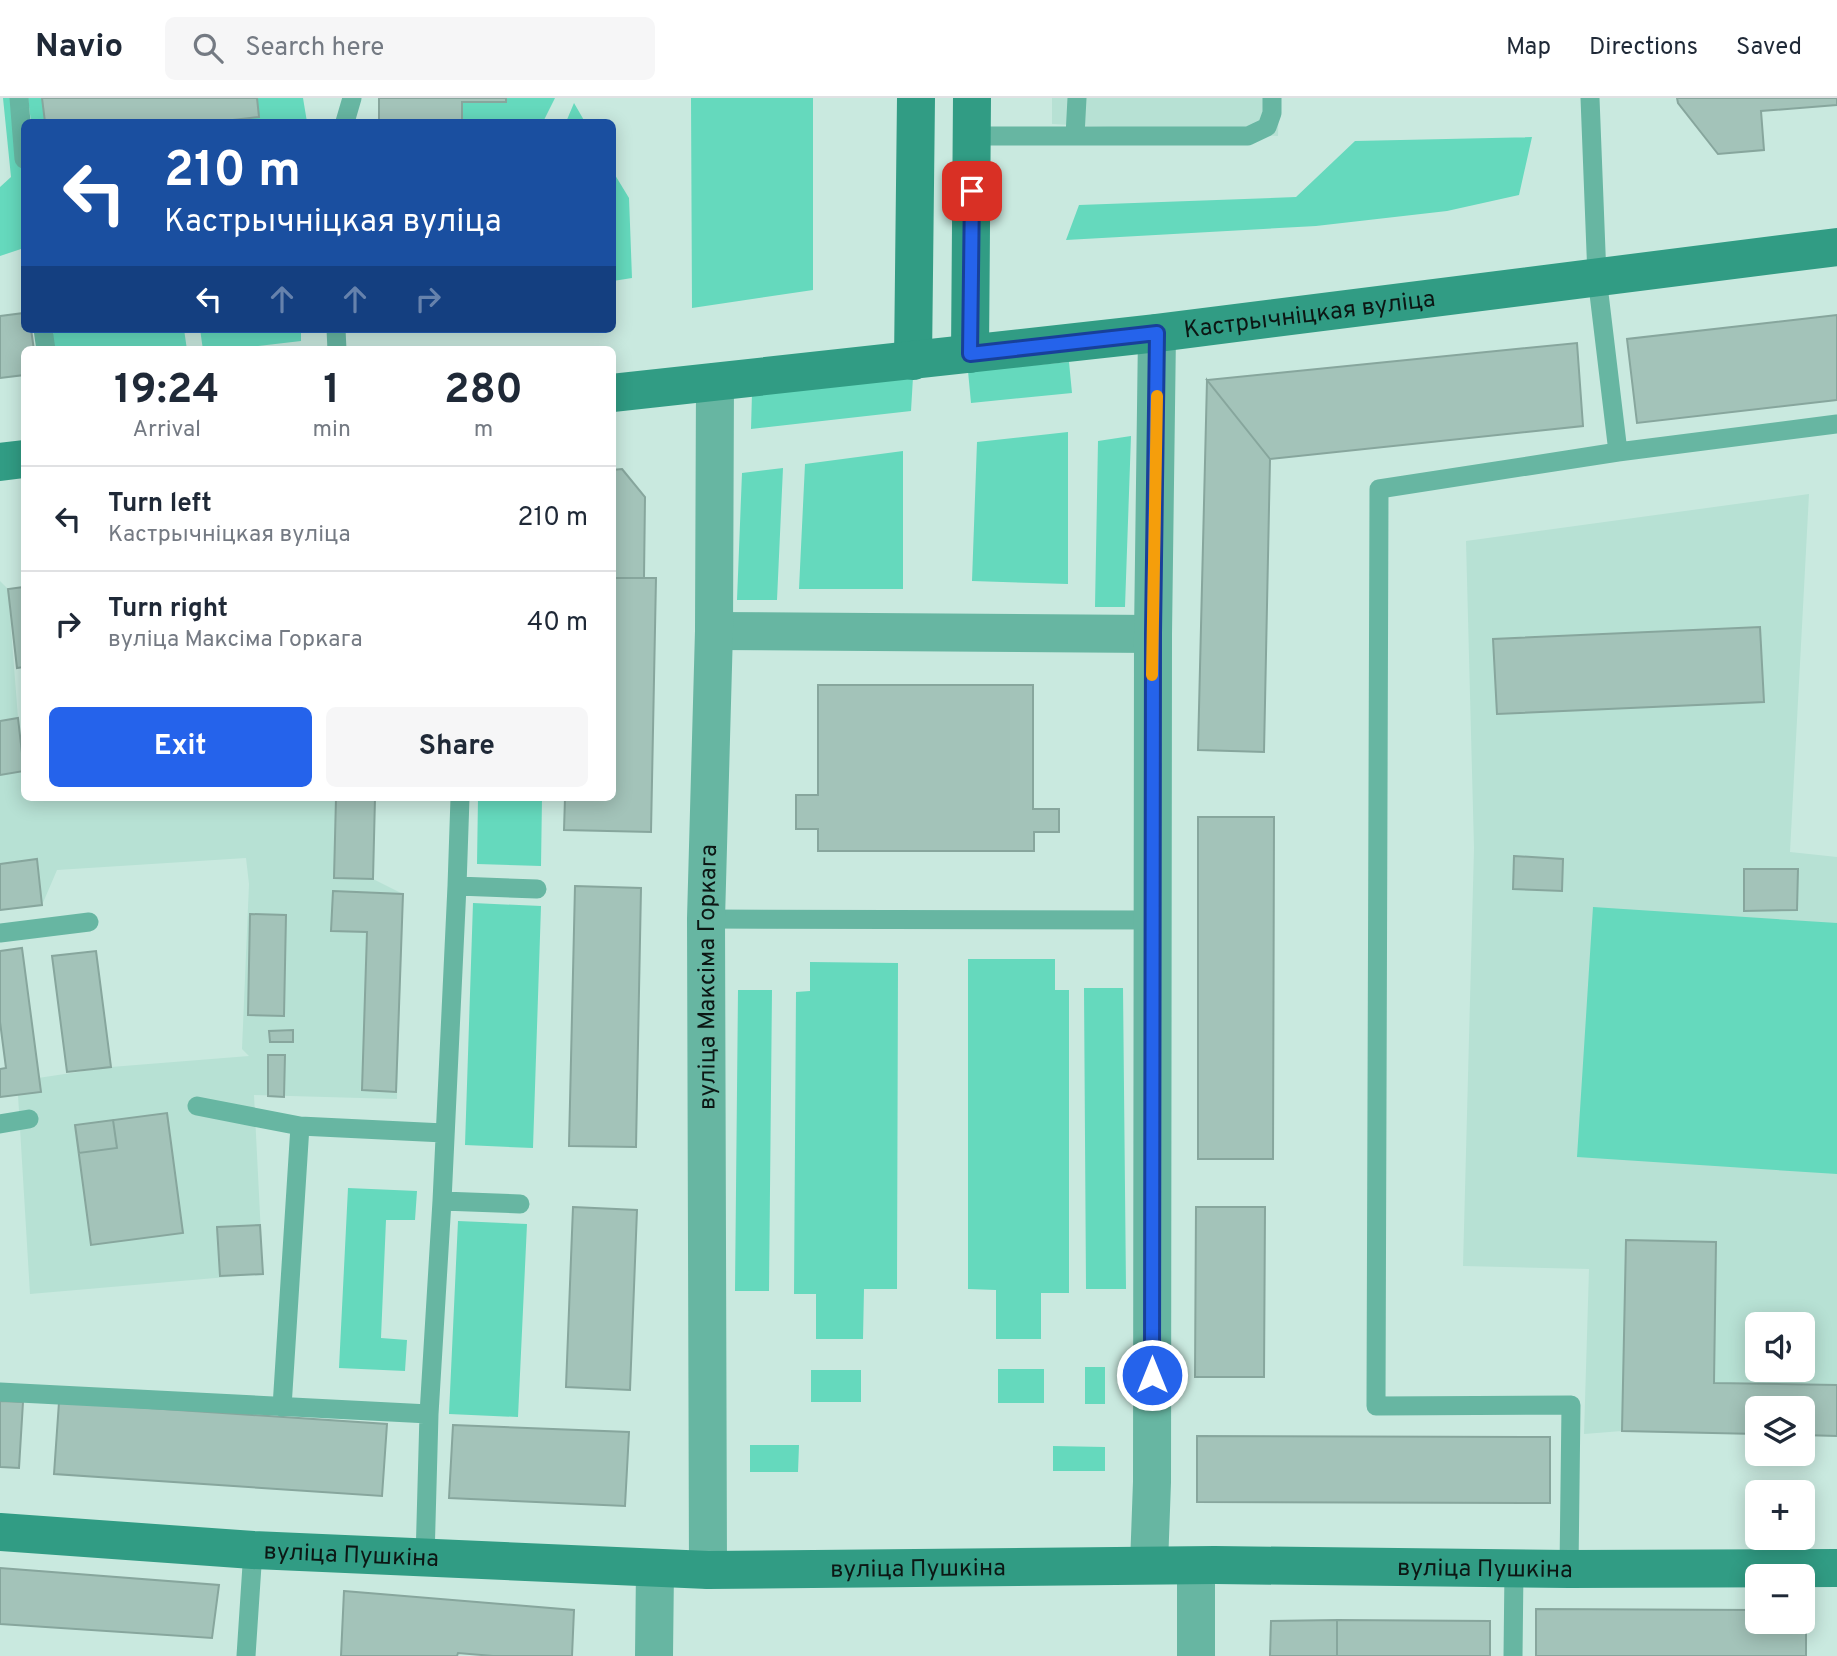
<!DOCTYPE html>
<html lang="en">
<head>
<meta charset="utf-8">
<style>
	:root { --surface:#fff; --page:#f6f6f7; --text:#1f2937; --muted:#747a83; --line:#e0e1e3; --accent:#2563eb }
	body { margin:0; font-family:Overpass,sans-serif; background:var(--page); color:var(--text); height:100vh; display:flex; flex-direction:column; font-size:26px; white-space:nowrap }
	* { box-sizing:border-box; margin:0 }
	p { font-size:23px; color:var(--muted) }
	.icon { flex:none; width:38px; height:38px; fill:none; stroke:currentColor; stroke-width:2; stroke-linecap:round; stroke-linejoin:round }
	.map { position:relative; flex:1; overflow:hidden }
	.sheet { position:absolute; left:21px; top:248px; width:595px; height:455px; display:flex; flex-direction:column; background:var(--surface); border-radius:10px; box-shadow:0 4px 18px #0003 }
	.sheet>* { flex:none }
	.banner { position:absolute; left:21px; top:21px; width:595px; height:214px; border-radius:10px; box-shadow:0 4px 18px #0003; background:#1a4fa0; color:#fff; overflow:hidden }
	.tools { position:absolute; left:1745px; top:1214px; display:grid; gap:14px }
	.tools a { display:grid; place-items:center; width:70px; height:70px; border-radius:10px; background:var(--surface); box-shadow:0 4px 18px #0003; font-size:35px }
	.pin { position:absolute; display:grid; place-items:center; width:60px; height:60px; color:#fff; margin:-30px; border-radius:14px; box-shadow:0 4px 10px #0006 }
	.me { position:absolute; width:77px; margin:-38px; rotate:0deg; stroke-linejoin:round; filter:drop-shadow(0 0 5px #0008) }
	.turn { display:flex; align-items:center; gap:24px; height:147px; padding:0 28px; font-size:32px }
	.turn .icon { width:91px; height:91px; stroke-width:2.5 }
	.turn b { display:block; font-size:49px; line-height:60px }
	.lanes { display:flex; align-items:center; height:66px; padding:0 28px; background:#0003; justify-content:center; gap:35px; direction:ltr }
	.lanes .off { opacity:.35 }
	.eta { display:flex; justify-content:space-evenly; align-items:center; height:119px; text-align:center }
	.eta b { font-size:42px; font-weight:700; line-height:49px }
	.button { display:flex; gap:14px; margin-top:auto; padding:14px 28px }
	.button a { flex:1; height:80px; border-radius:10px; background:var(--accent); color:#fff; font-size:28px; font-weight:700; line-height:80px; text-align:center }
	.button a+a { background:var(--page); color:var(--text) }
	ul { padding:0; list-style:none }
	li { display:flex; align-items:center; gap:21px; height:105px; padding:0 28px; border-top:2px solid var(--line) }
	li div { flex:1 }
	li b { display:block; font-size:26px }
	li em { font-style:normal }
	header { display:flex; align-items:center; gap:42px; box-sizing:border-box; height:98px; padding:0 35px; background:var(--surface); border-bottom:2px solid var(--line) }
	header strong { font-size:33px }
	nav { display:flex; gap:38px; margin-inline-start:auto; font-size:24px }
	.search { width:490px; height:63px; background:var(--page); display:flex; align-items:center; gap:18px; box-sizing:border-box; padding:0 24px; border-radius:10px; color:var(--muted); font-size:26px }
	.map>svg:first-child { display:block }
	.built { fill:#b7e1d4; fill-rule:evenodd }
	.green { fill:#65d9bd }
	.building { fill:#a3c3b9; stroke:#87a69d; stroke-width:2 }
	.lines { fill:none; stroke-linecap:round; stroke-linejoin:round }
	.service { stroke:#67b6a2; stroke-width:19 }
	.minor { stroke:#67b6a2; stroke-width:38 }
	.secondary { stroke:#319c84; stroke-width:38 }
	.route-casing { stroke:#184099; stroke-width:18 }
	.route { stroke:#2563eb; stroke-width:12 }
	.slow { stroke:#f59e0b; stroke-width:12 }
	.labels { text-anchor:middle; stroke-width:5; stroke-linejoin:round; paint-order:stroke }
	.street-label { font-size:24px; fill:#0c1714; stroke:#d6f6ec }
</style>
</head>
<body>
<header>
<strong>Navio</strong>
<div class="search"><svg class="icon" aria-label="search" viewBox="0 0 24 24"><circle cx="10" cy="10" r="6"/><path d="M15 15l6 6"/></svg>Search here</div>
<nav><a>Map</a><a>Directions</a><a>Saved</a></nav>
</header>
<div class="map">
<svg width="1837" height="1558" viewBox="0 0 1837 1558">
	<rect width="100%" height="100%" fill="#c9e9df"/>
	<path class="built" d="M1052,0h227l-1,38 -226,-12z
		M1809,396l-19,358 47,5v579l-34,-1 -1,-26h-45v25l-135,-3 -38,3 5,-165 -126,-3 11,-418 -8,-307zM1757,1227h45v45h-45z
		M0,483l8,8 10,129 6,37v43h349v81l30,15 -6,205 -143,-4 9,179 -233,20 -12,-199 20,-17 73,-11 138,-11 -7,-7 7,-165 -3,-26 -189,12 -15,35 -42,5z"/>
	<path class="green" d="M3,0h15l6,61v89l-24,8v-69l11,-10z
		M28,0h14l3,24h-14z
		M257,0h46l4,24h-91l43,-5z
		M506,0h49l-12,24h-81v-20z
		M691,0h122v192l-121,18z
		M574,5l11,19h-19z
		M1532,39l-13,58 -72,16 -131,15 -250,14 13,-35 217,-8 59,-56z
		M612,72l17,28 3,80 -19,3z
		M54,231h130l3,21h-137z
		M200,231h101v12l-78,9h-20z
		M1069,264l3,31 -101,10 -3,-32z
		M913,279l-2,34 -160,18 1,-36z
		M1068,334v152l-96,-3 5,-139z
		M1131,338l-6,171h-30l3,-166z
		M903,353v138h-104l6,-125z
		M783,370l-6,132h-40l5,-127z
		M478,700h64l-1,68 -64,-2z
		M473,805l68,3 -8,242 -68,-3z
		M1593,809l244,16v251l-260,-17z
		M968,861h87v31h14v303h-28v46h-45v-49l-28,-1z
		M810,864l88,1 -1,326h-33l-1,50h-47v-45h-22l2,-302 14,-1z
		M1084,890h39l3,301h-40z
		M738,892h34l-3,301h-34z
		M348,1090l69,3 -2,29h-29l-5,118 26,2 -2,31 -66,-3z
		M458,1123l69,3 -9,193 -69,-3z
		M1085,1269h20v37h-20z
		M998,1271h46v34h-46z
		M811,1272h50v32h-50z
		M750,1347h49l-1,27h-48z
		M1053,1348l52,1v24h-52z"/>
	<path class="building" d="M42,0h215l2,19 -43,5h-171z
		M379,0h127v4h-44v20h-83z
		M1677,0h160v7l-76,6 3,39 -46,4 -40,-51z
		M24,215v16h7l3,21h-10v25l-24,3v-62z
		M1837,217v85l-200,23 -10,-84z
		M1577,245l6,83 -313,33 -63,-79z
		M1207,282l63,79 -6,293 -66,-2z
		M622,371l23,28 -1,81h-32v-108z
		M612,480h44l-5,254 -87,-2 1,-32h47z
		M24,489v80l-7,1 -9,-79z
		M1760,529l4,75 -267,12 -4,-75z
		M818,587h215v124h26v23h-25v19h-216v-22h-22v-34h22z
		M18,620l6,53 -24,4v-54z
		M336,700h39l-2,81 -39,-1z
		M1198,719h76l-1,342h-75z
		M1514,758l49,3 -1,32 -49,-2z
		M37,761l5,46 -42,5v-46z
		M1744,771h54l-1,41 -53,1z
		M575,788l66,2 -5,259 -67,-1z
		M333,793l70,3 -7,198 -34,-2 5,-158 -36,-1z
		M250,816l36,1 -2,101 -36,-1z
		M22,850l19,144 -41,5v-28l6,-1 -6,-46v-71z
		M96,853l15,116 -44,5 -15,-116z
		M293,932v12h-23l-1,-11z
		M268,957h17l-1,42 -16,-1z
		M167,1015l16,120 -92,12 -16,-120z
		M113,1022l4,28 -38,5 -4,-28z
		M573,1109l64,3 -7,180 -64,-3z
		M1196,1109h69l-1,170h-69z
		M260,1127l3,49 -43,2 -3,-49z
		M1626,1142l90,2 -2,141 123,2v51l-35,-1v-26h-45v25l-135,-3z
		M0,1303l23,1 -4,66 -19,-1z
		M59,1304l328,22 -5,72 -328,-22z
		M453,1327l176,7 -4,74 -176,-8z
		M1197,1338l353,1v66l-353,-1z
		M0,1470l219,17 -7,53 -212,-14z
		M344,1493l230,19 -2,46h-79l-35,-3 -1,3h-116z
		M1536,1511l221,1v12h45v-12h4v46h-270z
		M1337,1522v36h-67l1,-35z
		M1337,1522l153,1v35h-153z"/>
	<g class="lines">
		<path class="service" d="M19,0l5,61
			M1590,0l7,179 21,175
			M345,24l7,-24
			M972,38h276l19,-9 5,-14v-15
			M1075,38l2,-38
			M43,231l3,21
			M336,231l1,21
			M457,788l3,-88
			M706,821l446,1
			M0,835l89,-11
			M197,1008l103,20
			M0,1026l29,-5
			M442,1103l78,3
			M0,1294l429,22
			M282,1309l18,-281 144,7
			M425,1461l4,-145 13,-213 15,-315 80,3
			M1569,1471l2,-164 -195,1 3,-917 239,-37 219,-28
			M246,1558l7,-106
			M1513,1558l1,-87"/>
		<g class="minor">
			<path d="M714,533l439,3"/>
			<path d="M1149,1467l3,-83 1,-848 4,-301"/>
			<path d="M1196,1468v90"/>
			<path id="s1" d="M708,1472l-2,-651 8,-288 1,-249"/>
			<path d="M654,1558l1,-87"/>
		</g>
		<g class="secondary">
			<path d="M970,256l2,-256"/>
			<path d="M913,263l3,-263"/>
			<path id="s2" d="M612,295l545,-60 680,-86"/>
			<path d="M0,364l24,-3"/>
			<path id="s3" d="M0,1434l253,18 455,20 507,-5 354,4 268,-1"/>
		</g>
	</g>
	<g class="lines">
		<g class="route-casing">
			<path id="route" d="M972,93l-2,163 187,-21 -4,301 -1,741"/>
		</g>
		<use href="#route" class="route"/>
		<path class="slow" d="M1152,577l5,-279"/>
	</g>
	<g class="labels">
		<g class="street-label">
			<text dy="8" stroke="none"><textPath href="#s2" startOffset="702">Кастрычніцкая вуліца</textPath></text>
			<text dy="8" stroke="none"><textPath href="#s1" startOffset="593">вуліца Максіма Горкага</textPath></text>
			<text dy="8" stroke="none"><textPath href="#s3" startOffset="352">вуліца Пушкіна</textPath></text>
			<text dy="8" stroke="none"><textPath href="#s3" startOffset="919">вуліца Пушкіна</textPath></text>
			<text dy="8" stroke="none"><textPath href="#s3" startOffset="1486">вуліца Пушкіна</textPath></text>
		</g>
	</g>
</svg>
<div class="tools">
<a><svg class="icon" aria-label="sound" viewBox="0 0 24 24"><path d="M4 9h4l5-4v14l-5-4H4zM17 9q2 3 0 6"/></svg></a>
<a><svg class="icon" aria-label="layers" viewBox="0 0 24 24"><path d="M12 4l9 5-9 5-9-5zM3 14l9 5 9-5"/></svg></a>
<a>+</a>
<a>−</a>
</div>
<div class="pin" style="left:972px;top:93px;background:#d93025"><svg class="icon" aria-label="arrive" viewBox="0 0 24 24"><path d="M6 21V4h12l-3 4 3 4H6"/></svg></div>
<svg class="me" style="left:1152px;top:1277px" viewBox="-20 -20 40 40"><circle r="17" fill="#2563eb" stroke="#fff" stroke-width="3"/><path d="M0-11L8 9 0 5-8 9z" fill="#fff"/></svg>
<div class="banner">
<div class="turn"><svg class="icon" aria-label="left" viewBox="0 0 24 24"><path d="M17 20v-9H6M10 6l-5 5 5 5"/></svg><div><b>210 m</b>Кастрычніцкая вуліца</div></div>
<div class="lanes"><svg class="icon" aria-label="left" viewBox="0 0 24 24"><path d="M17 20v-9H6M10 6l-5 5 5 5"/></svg><svg class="icon off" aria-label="ahead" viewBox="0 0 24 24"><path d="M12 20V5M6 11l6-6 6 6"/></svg><svg class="icon off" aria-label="ahead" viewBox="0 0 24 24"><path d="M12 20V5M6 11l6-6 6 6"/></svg><svg class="icon off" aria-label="right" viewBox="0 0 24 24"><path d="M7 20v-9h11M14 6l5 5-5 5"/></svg></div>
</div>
<section class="sheet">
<div class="eta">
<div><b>19:24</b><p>Arrival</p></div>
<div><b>1</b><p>min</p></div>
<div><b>280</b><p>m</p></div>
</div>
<ul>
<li><svg class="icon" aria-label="left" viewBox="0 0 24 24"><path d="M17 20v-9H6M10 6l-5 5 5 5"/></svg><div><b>Turn left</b><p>Кастрычніцкая вуліца</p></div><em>210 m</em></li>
<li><svg class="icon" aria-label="right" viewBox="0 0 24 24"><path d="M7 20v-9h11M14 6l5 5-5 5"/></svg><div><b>Turn right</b><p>вуліца Максіма Горкага</p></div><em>40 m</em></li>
</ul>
<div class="button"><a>Exit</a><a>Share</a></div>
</section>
</div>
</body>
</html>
